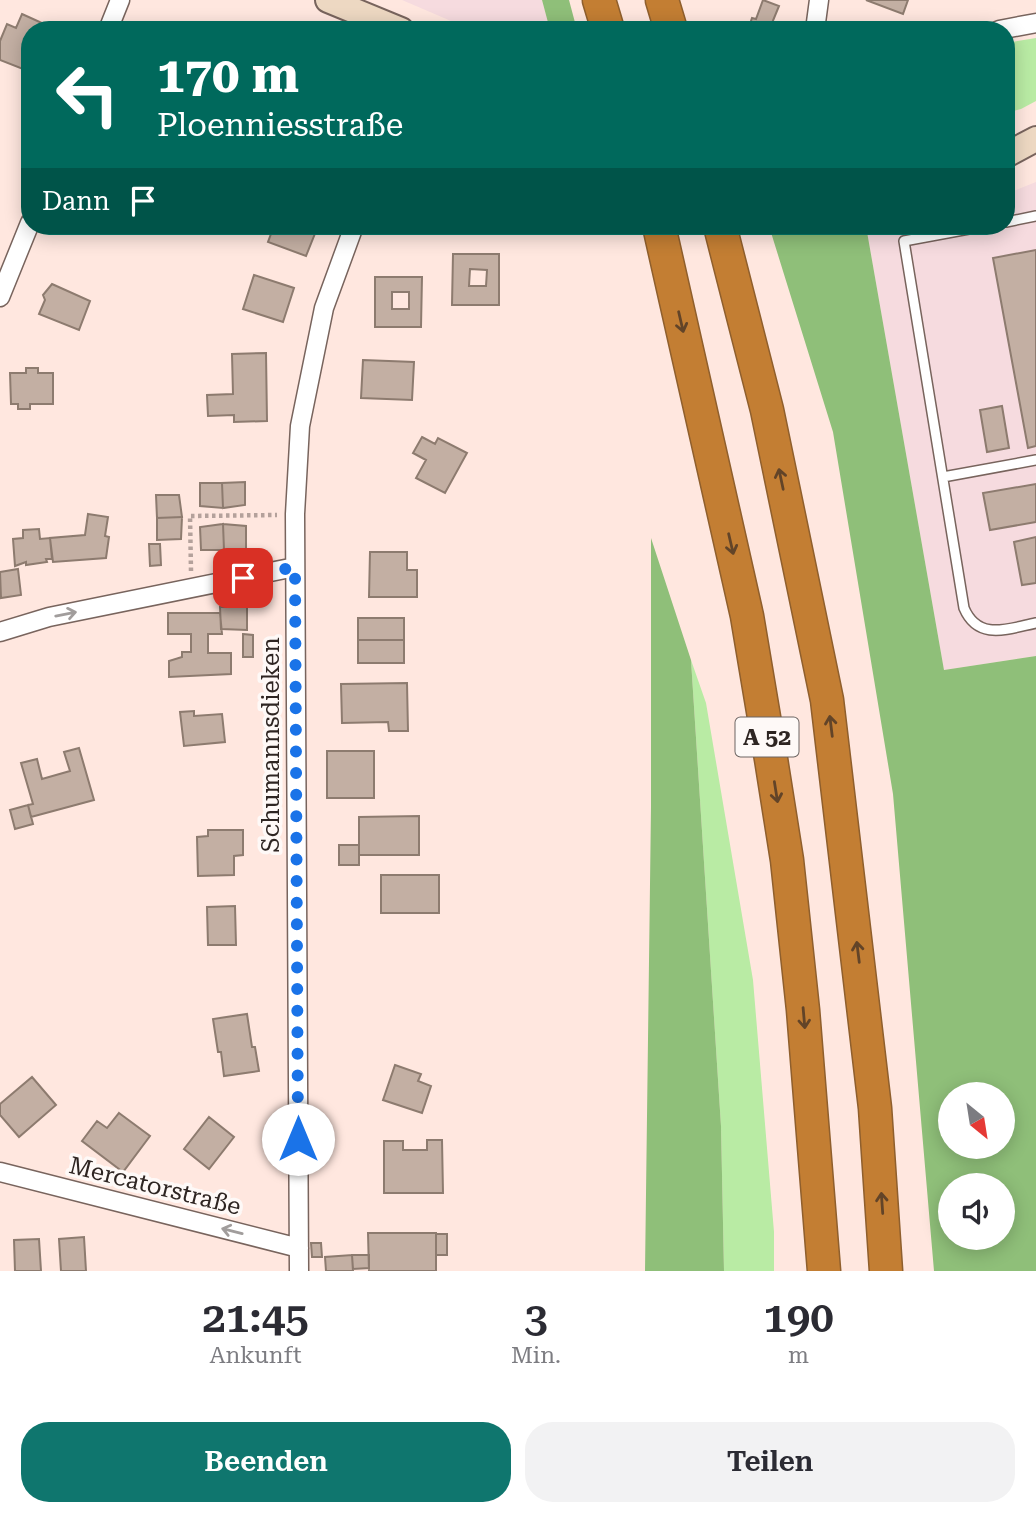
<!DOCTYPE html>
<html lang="de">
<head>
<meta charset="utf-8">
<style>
	:root { --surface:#fff; --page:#f2f2f3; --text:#2b2b33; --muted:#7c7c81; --accent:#0f766e }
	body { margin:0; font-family:"Roboto Serif",serif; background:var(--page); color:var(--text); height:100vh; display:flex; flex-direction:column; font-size:26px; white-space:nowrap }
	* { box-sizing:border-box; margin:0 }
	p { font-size:23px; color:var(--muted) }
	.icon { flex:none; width:38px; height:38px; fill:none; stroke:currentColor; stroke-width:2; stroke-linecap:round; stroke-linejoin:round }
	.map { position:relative; height:1271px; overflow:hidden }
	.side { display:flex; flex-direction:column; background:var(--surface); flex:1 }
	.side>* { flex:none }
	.hud { position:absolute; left:21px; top:21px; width:994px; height:214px; border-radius:28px; box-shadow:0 4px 18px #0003; background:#00695c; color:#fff; overflow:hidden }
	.needle { width:46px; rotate:150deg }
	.controls { position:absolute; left:938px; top:1082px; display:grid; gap:14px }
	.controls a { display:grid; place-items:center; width:77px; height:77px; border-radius:50%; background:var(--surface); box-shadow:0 4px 18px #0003; font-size:35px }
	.pin { position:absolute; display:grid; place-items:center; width:60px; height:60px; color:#fff; margin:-30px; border-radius:14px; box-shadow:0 4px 10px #0006 }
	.me { position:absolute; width:77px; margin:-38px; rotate:0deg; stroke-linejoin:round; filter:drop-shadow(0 0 5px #0008) }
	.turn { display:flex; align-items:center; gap:24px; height:147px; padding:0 21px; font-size:32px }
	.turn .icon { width:91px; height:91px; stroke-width:2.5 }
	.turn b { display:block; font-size:49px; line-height:60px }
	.then { display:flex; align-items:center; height:66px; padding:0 21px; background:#0003; gap:14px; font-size:26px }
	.eta { display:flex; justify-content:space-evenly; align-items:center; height:119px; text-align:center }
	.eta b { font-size:42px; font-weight:600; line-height:49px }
	.button { display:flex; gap:14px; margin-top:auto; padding:14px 21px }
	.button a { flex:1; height:80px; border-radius:28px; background:var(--accent); color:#fff; font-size:28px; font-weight:600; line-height:80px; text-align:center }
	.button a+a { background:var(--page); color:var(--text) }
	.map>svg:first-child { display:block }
	.commercial { fill:#f6dbdf }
	.green { fill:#b9eba4 }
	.forest { fill:#8fbf79; fill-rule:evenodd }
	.building { fill:#c3afa3; stroke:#8d7b6f; stroke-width:2; fill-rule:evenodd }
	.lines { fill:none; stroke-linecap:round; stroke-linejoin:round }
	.lane-casing { stroke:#78645d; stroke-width:12 }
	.street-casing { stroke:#78645d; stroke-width:21 }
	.secondary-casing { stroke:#78645d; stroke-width:28 }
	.highway-casing { stroke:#8f5f2d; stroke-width:35 }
	.path { stroke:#b4a19b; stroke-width:4.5; stroke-dasharray:3.5 3.5; stroke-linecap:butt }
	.lane { stroke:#fff; stroke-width:9 }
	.street { stroke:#fff; stroke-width:18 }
	.secondary { stroke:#edd8c2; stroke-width:24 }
	.highway { stroke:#c37e33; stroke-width:32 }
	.oneway { stroke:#624428 }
	.oneway2 { stroke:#a19d9c }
	.route { stroke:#1a73e8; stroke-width:12; stroke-dasharray:0 21.6 }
	.labels { text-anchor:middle; stroke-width:7; stroke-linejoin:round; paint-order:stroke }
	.shield { fill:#fef9f7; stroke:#6c6562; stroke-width:2 }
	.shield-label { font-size:23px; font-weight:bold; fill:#2e2522 }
	.street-label { font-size:24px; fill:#2e2522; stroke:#fef9f7 }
</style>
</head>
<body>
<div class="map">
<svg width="1036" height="1271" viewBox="0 0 1036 1271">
	<rect width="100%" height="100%" fill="#ffe7df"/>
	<path class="commercial" d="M402,0h140l8,30h-78z
		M1036,182v474l-92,14 -78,-444h140v-32z"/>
	<path class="green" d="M1036,38v63l-15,8 -15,4v-70z
		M691,660l15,43 47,277 21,252v39h-50l-3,-145z"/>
	<path class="forest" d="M542,0h27l8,30h-27z
		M769,226h97l78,444 92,-14v615h-102l-41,-477 -60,-362zM950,1094h53v52h-53zM950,1185h53v52h-53z
		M651,538l40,122 30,466 3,145h-79l6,-464z"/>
	<path class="building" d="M763,0l16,6 -7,17 7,3 -1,4h-30l4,-12 4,1z
		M866,0h42l-5,14z
		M22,14l20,9 -3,7h-9v23l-7,16 -23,-9v-19l7,-17 9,4z
		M274,226h44l-12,30 -38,-14z
		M1036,250v196l-8,2 -35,-190z
		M453,254h46v51h-47zM470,269l17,1 -1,16h-17z
		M254,275l40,13 -11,34 -40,-13z
		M375,277h47l-1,50h-46zM392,292h17v17h-17z
		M52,284l38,17 -11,29 -40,-16 6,-14 -2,-5z
		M266,353l1,68 -33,1v-7l-26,1 -1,-21 26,-1 -1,-40z
		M363,360l51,2 -2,38 -51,-2z
		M26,368h12v5h15v31h-23v5h-12v-5h-7l-1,-31h16z
		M1002,406l7,42 -22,4 -7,-42z
		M422,437l13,7 3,-6 29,15 -22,40 -29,-15 10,-18 -13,-7z
		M245,482v23l-22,3 -1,-25z
		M200,483h22l1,25 -23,-2z
		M1036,484v38l-46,8 -7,-37z
		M156,495h23l3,22 -25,1z
		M88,514l20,3 -3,19 4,1 -3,21 -53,4 -3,-24 35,-3z
		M182,517l-1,22 -24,1v-22z
		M223,524l23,2v23l-22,1z
		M223,524l1,26h-23l-1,-23z
		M39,529l1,10 10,-1 2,21h-6l1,3 -21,3v-3l-11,4 -2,-27 10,-1v-8z
		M1036,537v46l-14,2 -8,-43z
		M149,544h11l1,21 -11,1z
		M370,552h37v18h10v27h-48z
		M18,569l3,26 -20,3 -1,-26z
		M220,607h27v23l-26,-1z
		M168,613h52l2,21h-14v19h23v21l-62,3v-16l13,-4v-5h9v-18h-23z
		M358,618h46v22h-46z
		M243,634l10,1v22h-10z
		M358,640h46v23h-46z
		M407,683l1,48h-19l-1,-9 -46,1 -1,-39z
		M194,711v5l28,-2 3,28 -41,4 -4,-34z
		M79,748l15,52 -63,17 -3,-12 5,-1 -12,-41 16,-4 5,20 28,-8 -6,-19z
		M327,751h47v47h-47z
		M28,805l5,19 -18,5 -5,-19z
		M419,816v39h-60v-38z
		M208,830h35v25l-9,1v19l-36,1 -1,-39 11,-1z
		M339,845h20v20h-20z
		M381,875h58v38h-58z
		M235,906l1,39h-28l-1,-38z
		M247,1014l5,33h3l4,24 -35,5 -3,-24h-3l-5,-33z
		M395,1065l26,9 -3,7 13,5 -9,27 -39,-13z
		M32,1077l24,28 -37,32 -19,-22v-11z
		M119,1113l31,23 -27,36 -41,-31 15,-20 10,7z
		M209,1117l25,20 -25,32 -25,-20z
		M427,1140h15l1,53h-59v-52h19v9h24z
		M368,1233h68v38h-67z
		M436,1234h11v21h-11z
		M84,1237l2,34h-25l-2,-32z
		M39,1239l2,32h-26l-1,-31z
		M311,1243h10l1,14h-10z
		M352,1255l1,16h-27l-1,-14z
		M352,1255h17v13l-16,1z"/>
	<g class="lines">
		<g class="lane-casing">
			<path id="lane" d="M1006,222l30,-6
				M985,226l-81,15 60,367c14,33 43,21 72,15
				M943,477l93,-17"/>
		</g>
		<g class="street-casing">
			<path id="street" d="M108,30l12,-30
				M815,30l4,-30
				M999,30l37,-7
				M0,297l30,-74
				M0,632l49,-15 246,-50
				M0,1172l299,76
				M299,1271l-4,-757 5,-88 24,-118 30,-82"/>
		</g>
		<g class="secondary-casing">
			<path id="secondary" d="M328,0l73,30
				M1006,155l30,-16"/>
		</g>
		<g class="highway-casing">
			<path id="highway" d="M599,0l9,30
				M662,0l9,30
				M659,226l88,390 24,143 16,101 16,150 21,261
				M720,226l47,184 60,290 48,408 11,163"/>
		</g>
		<path class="path" d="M191,571l-1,-55 87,-1"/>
		<use href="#lane" class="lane"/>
		<use href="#street" class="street"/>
		<use href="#secondary" class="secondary"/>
		<use href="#highway" class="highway"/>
	</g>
	<defs><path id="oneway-shaft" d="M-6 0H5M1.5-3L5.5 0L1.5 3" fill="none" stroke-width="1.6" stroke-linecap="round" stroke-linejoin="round" transform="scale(1.75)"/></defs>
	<g class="oneway">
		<use href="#oneway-shaft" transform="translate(681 322) rotate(77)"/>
		<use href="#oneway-shaft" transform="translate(781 479) rotate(-102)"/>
		<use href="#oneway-shaft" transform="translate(731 544) rotate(77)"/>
		<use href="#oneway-shaft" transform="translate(831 726) rotate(-97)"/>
		<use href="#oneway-shaft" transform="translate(776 792) rotate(81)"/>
		<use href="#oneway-shaft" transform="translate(858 952) rotate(-97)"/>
		<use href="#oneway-shaft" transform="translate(804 1018) rotate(85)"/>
		<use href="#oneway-shaft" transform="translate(882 1203) rotate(-94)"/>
	</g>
	<g class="oneway2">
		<use href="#oneway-shaft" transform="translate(66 614) rotate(-11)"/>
		<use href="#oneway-shaft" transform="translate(232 1231) rotate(-166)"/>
	</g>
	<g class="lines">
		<path class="route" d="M243,578l52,-11 3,572"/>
	</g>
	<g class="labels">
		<rect class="shield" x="735.5" y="717.5" width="63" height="39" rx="5"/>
		<g class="shield-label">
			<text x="767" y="745">A 52</text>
		</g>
		<g class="street-label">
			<text transform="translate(271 745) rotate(-90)" y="8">Schumannsdieken</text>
			<text transform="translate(155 1186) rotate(14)" y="8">Mercatorstraße</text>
		</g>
	</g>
</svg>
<div class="controls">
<a><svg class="needle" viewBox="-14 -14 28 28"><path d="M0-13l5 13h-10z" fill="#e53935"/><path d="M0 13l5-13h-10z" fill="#7c7c81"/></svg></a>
<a><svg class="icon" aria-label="sound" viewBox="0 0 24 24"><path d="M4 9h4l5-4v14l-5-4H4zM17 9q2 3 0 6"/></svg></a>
</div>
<div class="pin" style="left:243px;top:578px;background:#d93025"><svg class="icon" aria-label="arrive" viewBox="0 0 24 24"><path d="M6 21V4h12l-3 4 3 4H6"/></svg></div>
<svg class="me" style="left:298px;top:1139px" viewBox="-20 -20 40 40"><circle r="19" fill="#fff"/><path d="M0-13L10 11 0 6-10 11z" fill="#1a73e8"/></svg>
<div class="hud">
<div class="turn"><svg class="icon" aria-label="left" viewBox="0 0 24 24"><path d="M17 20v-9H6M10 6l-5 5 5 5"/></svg><div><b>170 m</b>Ploenniesstraße</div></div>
<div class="then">Dann<svg class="icon" aria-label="arrive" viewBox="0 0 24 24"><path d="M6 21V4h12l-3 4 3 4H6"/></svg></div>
</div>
</div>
<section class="side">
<div class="eta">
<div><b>21:45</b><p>Ankunft</p></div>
<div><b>3</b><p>Min.</p></div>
<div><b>190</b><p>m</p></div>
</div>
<div class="button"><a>Beenden</a><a>Teilen</a></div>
</section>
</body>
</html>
